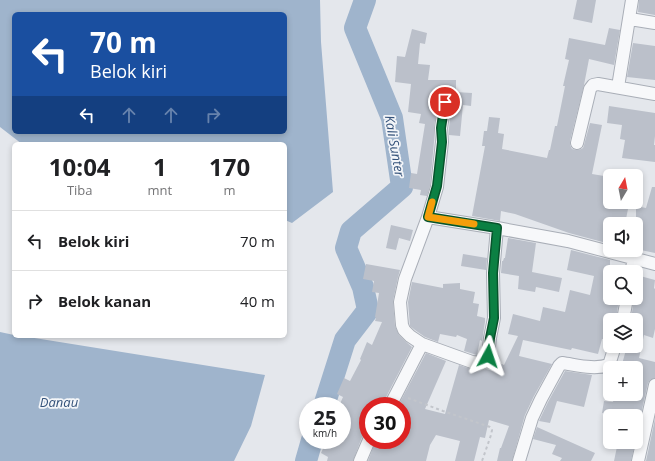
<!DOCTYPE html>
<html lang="id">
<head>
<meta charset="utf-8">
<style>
	:root { --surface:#fff; --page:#f6f6f6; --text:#202124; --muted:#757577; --line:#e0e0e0 }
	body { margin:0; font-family:"Open Sans",sans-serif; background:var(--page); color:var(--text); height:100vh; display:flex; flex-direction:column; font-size:15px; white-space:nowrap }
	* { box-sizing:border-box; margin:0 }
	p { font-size:13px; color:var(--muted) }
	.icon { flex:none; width:22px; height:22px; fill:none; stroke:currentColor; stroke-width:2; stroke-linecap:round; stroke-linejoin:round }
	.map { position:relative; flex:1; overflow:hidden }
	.panel { position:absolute; left:12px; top:142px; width:275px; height:196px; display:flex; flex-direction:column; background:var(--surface); border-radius:6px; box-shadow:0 2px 6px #0003 }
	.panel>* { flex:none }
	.guide { position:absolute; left:12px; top:12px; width:275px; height:122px; border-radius:6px; box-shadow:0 2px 6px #0003; background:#1a4fa0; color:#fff; overflow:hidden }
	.needle { width:26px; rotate:10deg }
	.fabs { position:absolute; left:603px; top:169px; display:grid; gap:8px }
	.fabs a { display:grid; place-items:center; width:40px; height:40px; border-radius:6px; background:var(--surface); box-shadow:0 2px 6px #0003; font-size:20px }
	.speed { position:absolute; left:299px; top:397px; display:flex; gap:8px; font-size:20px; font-weight:700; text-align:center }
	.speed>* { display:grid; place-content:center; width:52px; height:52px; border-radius:50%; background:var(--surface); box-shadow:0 2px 6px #0003; line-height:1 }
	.speed small { font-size:10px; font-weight:400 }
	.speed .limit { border:6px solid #d22; background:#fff; color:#111 }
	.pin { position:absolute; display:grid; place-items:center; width:34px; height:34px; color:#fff; margin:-17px; border:2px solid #fff; border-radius:50%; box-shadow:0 1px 4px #0007 }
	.me { position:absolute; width:44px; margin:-22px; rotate:5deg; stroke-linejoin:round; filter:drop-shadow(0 0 3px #0008) }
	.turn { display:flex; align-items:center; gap:14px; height:84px; padding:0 12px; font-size:18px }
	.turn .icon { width:52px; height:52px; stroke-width:2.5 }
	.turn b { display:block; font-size:28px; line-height:34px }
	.lanes { display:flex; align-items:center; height:38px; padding:0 12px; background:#0003; justify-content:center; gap:20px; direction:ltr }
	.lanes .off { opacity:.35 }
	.eta { display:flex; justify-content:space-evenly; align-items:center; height:68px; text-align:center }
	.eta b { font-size:24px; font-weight:700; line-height:28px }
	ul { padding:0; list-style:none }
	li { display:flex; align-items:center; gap:12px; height:60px; padding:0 12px; border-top:1px solid var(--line) }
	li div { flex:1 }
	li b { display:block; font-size:15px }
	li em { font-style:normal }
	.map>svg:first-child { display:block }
	.water { fill:#9fb4cc; fill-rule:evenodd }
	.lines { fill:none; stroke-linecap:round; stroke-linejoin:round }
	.river { stroke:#9fb4cc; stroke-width:22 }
	.building { fill:#bbc0ca }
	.minor-casing { stroke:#a9aeb7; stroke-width:14 }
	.path { stroke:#c2c5cb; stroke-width:2; stroke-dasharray:3 3; stroke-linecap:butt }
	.minor { stroke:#f7f8fa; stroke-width:12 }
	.route-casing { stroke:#07532c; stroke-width:10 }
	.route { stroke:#0b8043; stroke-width:7 }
	.slow { stroke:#f59e0b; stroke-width:7 }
	.labels { text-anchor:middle; stroke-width:3.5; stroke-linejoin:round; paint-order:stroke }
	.water-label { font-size:13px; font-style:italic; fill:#34527a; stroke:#f4f6f9 }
</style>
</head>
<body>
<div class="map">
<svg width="655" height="461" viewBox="0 0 655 461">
	<rect width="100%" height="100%" fill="#e4e7ec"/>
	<path class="water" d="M0,0h320l1,42 12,150 -41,31 -7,-3v-76h-263l-22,-17zM14,14h271v118h-271z
		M0,332l14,3v1h8l243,39 -14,51 -17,35h-234z"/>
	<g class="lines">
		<path class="river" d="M324,406l21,-66 23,-30 -5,-23 -17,-39 5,-17 51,-44 -10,-69 -37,-90 10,-28
			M306,461l6,-21"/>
	</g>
	<path class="building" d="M577,0h19l-4,23 -19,-4z
		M639,0h16v15l-17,-3z
		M609,28l11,2 -6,35 -25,-6 -5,26 -14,56v4l2,4 4,1h3l4,-2 1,-3 6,-22 12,2 -10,49 18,3v9l-3,13 3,1v2h10l9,2 -4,20h-15v20l-41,-11 -54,-19 -14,-3 -1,10 -28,-5 13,-70h-3l2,-15h3l2,-14 11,1 -2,15 6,1 -2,15 45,9 2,-8h1l5,-24h2l8,-40h-2l6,-26 -4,-1 4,-21 36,7z
		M412,29l15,4 -2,11 -5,-1 -2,21 12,1 -2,15h28v12l16,1 -1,13 -8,-1 -3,31 -11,-1v-7l3,-25v-4l-3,-3 -3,-1h-4l-3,3 -1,3 -4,26v15l-4,44 -3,10 -7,-1 1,-5 -12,-2 2,-15 6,1 8,-50 -6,-1 2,-9 -13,-2 3,-28 -16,-2 2,-26 8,1z
		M633,43l22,3v34l-28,-3z
		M609,106l46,7v23l-1,9h1v17l-33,-4 3,-18 -5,-1 2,-14 -15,-2z
		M652,187h3v66l-19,-4v-43l10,2z
		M391,225l22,5 -3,11 -11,-3 -3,12 -10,-2z
		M508,238l28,5 -4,29 30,6 -3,14 -23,-5 -1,5 -17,-3 1,-13 -18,-3 1,-12h1l1,-3h1z
		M571,250l39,10v38h9l-3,22h-6v20l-8,-1 -4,15 -26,-6 -1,2 -48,-10 -4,16 33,8 -18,32 -9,19 -13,46h-15l3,-13h1l8,-22 -20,-6 -4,18 -5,-1 -6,24h-19l5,-20 -24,-6 -6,10 -4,16h-58l8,-21h26v-34h-4l28,-53 20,8 -21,48 20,5 14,-49 12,4 10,1 5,-1 7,2 4,-9 7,3 14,-29 -10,-2 5,-20 27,7 3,-14 22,5 5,-22 20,5 4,-19 -27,-6z
		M463,254l24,4 -1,12 -25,-4z
		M366,264l34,6 -2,7 -5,24 2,25 4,9 6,6 7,6 -29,56v3h-15v27l-3,1 -3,3 -9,24h-26l1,-4 -7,-4 6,-13h15v-34h-3l4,-9 -6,-3 7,-16 6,3 11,-21 -1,-1 7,-17 5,3 10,-23 -7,-1 1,-3 -1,-1 4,-24 -7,-1 2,-11 -11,-2z
		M640,276l15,4 -1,8 1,1v40l-2,9 -9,-3 -5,23 16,4v16l-5,2 -2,3 -12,53v-20h-21l-13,-3 2,-12 9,1 2,-8 21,3v-29h-15l6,-22h9v-26h-5l3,-22h2v-5z
		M412,282l31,6v-4l17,-1v6l15,3 -2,11 6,1 -2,12 8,2v4l-3,19 -2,-1 -3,15 -13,-4 3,-12 -10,-4 -1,2 -16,-3 -2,8 -13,-5 -10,-7 -5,-4 -2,-24z
		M565,371l27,4 -8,32 -27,-6 -7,22 -11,-2 9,-19z
		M655,419v42h-9z
		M537,427l58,26 -4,8h-31l2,-3 -10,-4 4,-9 -23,-6z
		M618,442h17l-4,19h-17z"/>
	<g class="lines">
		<g class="minor-casing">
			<path id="minor" d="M630,19l25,4
				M618,87l14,-87
				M445,102l-4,26 1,14 -5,45 -9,30 -23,62 -5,23 2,23 2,5 6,6 12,8 50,18 9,1 7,-7 2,-18 4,-20 -1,-45 4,-45
				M577,143l13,-54 3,-4 5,-1 57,10
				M428,217l69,11 71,13 87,23
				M631,272l3,-13
				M623,320l4,-22
				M390,406l32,-62
				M360,461l9,-21
				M519,461l13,-43 9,-19 18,-33 3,-3c15,2 32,7 47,2l6,-19
				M638,461l17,-76"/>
		</g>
		<path class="path" d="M408,398l35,13 47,16 2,3 -1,5 -9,26"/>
		<use href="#minor" class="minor"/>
	</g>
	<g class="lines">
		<g class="route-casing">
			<path id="route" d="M445,102l-4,26 1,14 -5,44 -9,31 69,11 -4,45 1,45 -4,20 -2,18"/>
		</g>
		<use href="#route" class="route"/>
		<path class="slow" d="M432,202l-4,15 46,7"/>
	</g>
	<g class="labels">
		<g class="water-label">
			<text transform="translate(395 146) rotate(80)" y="5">Kali Sunter</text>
			<text x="59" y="407">Danau</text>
		</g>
	</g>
</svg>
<div class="fabs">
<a><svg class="needle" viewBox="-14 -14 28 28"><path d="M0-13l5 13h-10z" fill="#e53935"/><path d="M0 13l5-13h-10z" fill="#757577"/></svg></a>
<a><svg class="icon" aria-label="sound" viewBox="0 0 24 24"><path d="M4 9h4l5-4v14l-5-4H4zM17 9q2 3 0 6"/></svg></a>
<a><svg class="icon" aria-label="search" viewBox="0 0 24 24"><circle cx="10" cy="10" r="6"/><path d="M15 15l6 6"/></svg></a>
<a><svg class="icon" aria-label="layers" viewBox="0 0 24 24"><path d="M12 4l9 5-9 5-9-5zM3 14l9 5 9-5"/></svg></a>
<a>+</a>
<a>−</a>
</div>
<div class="speed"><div>25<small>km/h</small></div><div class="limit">30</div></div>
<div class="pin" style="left:445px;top:102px;background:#d93025"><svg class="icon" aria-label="arrive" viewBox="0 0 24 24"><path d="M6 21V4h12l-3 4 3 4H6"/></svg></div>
<svg class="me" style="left:488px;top:356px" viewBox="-20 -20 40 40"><path d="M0-17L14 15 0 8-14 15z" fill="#0b8043" stroke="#fff" stroke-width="4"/></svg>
<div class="guide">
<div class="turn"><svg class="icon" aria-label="left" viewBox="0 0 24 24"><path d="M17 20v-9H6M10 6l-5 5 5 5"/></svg><div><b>70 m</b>Belok kiri</div></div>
<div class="lanes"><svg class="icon" aria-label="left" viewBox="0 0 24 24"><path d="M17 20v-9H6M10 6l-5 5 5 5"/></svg><svg class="icon off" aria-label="ahead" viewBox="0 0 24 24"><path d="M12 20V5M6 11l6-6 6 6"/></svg><svg class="icon off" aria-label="ahead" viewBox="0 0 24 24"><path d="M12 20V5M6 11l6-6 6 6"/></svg><svg class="icon off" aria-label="right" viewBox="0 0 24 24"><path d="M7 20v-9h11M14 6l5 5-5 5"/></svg></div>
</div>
<section class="panel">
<div class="eta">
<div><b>10:04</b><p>Tiba</p></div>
<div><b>1</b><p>mnt</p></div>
<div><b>170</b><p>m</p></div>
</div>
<ul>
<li><svg class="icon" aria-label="left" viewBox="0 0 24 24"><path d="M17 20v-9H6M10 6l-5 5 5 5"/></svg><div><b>Belok kiri</b></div><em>70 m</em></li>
<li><svg class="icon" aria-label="right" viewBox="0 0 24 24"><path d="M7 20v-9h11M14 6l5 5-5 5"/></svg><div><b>Belok kanan</b></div><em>40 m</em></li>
</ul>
</section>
</div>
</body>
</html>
